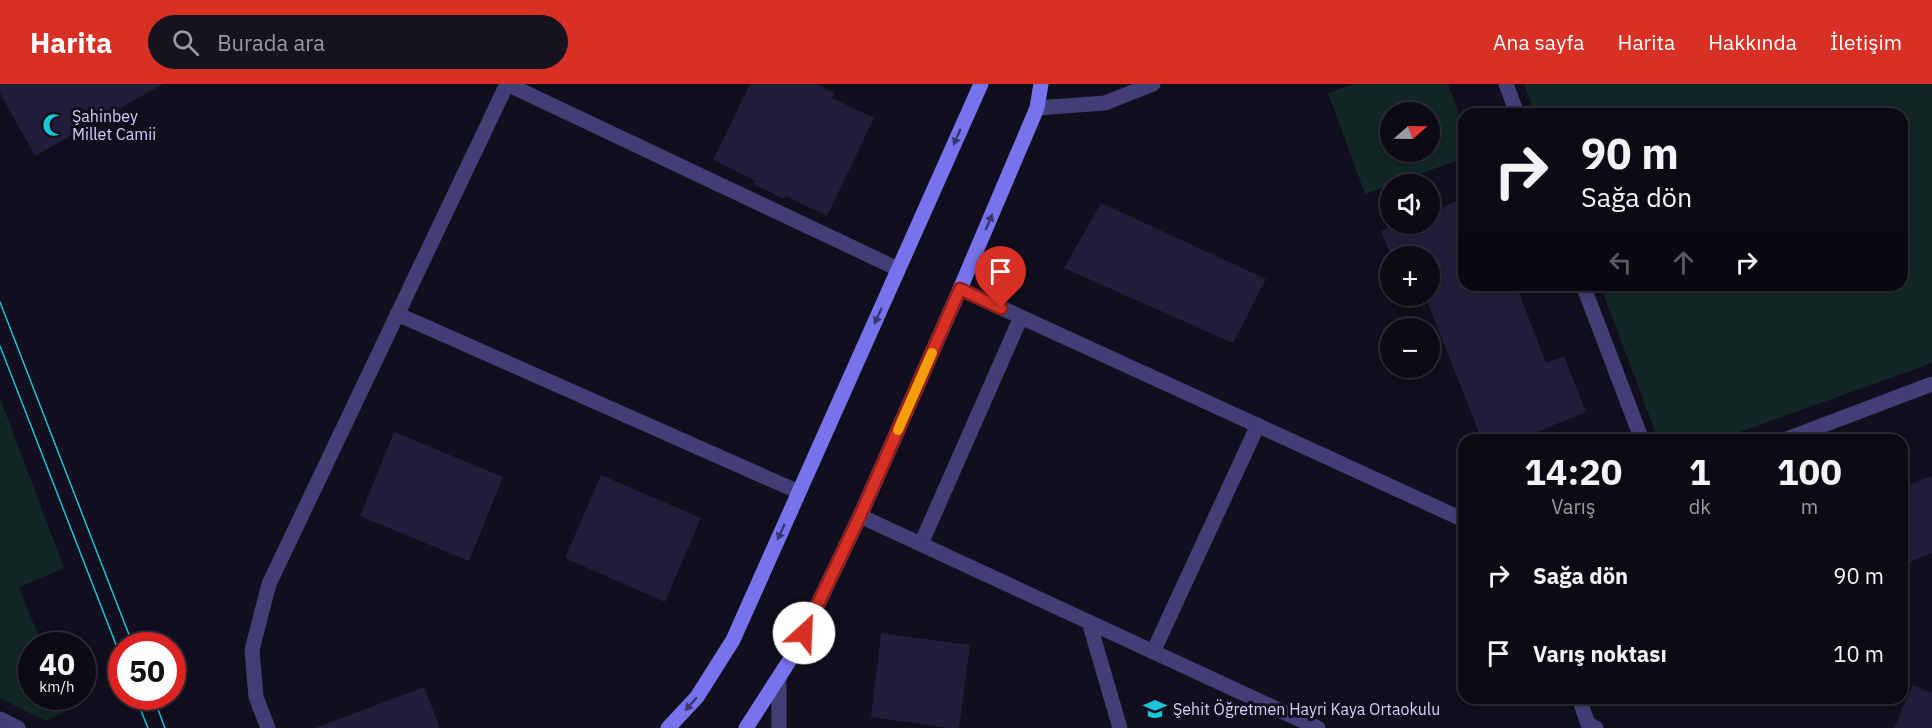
<!DOCTYPE html>
<html lang="tr">
<head>
<meta charset="utf-8">
<style>
	:root { --surface:#0d0a16; --page:#16131f; --text:#f1f3f6; --muted:#9a9aa1; --line:#2d2b35; --accent:#d93025 }
	body { margin:0; font-family:"IBM Plex Sans",sans-serif; background:var(--page); color:var(--text); height:100vh; display:flex; flex-direction:column; font-size:22px; white-space:nowrap }
	* { box-sizing:border-box; margin:0 }
	p { font-size:20px; color:var(--muted) }
	.icon { flex:none; width:33px; height:33px; fill:none; stroke:currentColor; stroke-width:2; stroke-linecap:round; stroke-linejoin:round }
	.map { position:relative; flex:1; overflow:hidden }
	.panel { position:absolute; left:1458px; top:350px; width:450px; height:270px; display:flex; flex-direction:column; background:var(--surface); border-radius:18px; box-shadow:0 3px 9px #0003,0 0 0 2px var(--line) }
	.panel>* { flex:none }
	.guide { position:absolute; left:1458px; top:24px; width:450px; height:183px; border-radius:18px; box-shadow:0 3px 9px #0003,0 0 0 2px var(--line); background:#0d0a16; color:var(--text); overflow:hidden }
	.needle { width:39px; rotate:70deg }
	.buttons { position:absolute; left:1380px; top:18px; display:grid; gap:12px }
	.buttons a { display:grid; place-items:center; width:60px; height:60px; border-radius:50%; background:var(--surface); box-shadow:0 3px 9px #0003,0 0 0 2px var(--line); font-size:30px }
	.speed { position:absolute; left:18px; top:548px; display:flex; gap:12px; font-size:30px; font-weight:700; text-align:center }
	.speed>* { display:grid; place-content:center; width:78px; height:78px; border-radius:50%; background:var(--surface); box-shadow:0 3px 9px #0003,0 0 0 2px var(--line); line-height:1 }
	.speed small { font-size:15px; font-weight:400 }
	.speed .limit { border:9px solid #d22; background:#fff; color:#111 }
	.pin { position:absolute; display:grid; place-items:center; width:51px; height:51px; color:#fff; margin:-62px -26px; border-radius:50% 50% 50% 0; rotate:-45deg; box-shadow:0 0 6px #0007 }
	.pin .icon { rotate:45deg }
	.me { position:absolute; width:66px; margin:-33px; rotate:25deg; stroke-linejoin:round; filter:drop-shadow(0 0 4px #0008) }
	.turn { display:flex; align-items:center; gap:21px; height:126px; padding:0 24px; font-size:27px }
	.turn .icon { width:78px; height:78px; stroke-width:2.5 }
	.turn b { display:block; font-size:42px; line-height:51px }
	.lanes { display:flex; align-items:center; height:57px; padding:0 24px; background:#0003; justify-content:center; gap:30px; direction:ltr }
	.lanes .off { opacity:.35 }
	.eta { display:flex; justify-content:space-evenly; align-items:center; height:102px; text-align:center }
	.eta b { font-size:36px; font-weight:700; line-height:42px }
	ul { padding:0; list-style:none }
	li { display:flex; align-items:center; gap:18px; height:78px; padding:0 24px }
	li div { flex:1 }
	li b { display:block; font-size:22px }
	li em { font-style:normal }
	header { display:flex; align-items:center; gap:36px; box-sizing:border-box; height:84px; padding:0 30px; background:var(--accent); color:#fff }
	header strong { font-size:28px }
	nav { display:flex; gap:33px; margin-inline-start:auto; font-size:21px }
	.search { width:420px; height:54px; background:var(--page); display:flex; align-items:center; gap:15px; box-sizing:border-box; padding:0 21px; border-radius:33px; color:var(--muted); font-size:22px }
	.map>svg:first-child { display:block }
	.green { fill:#122625; fill-rule:evenodd }
	.building { fill:#231d3b }
	.lines { fill:none; stroke-linecap:round; stroke-linejoin:round }
	.service { stroke:#413f76; stroke-width:15 }
	.minor { stroke:#413f76; stroke-width:15 }
	.secondary { stroke:#7773ed; stroke-width:15 }
	.tram { stroke:#1bc5da; stroke-width:1.5 }
	.oneway { fill:#3a3670 }
	.route-casing { stroke:#8d1f18; stroke-width:15 }
	.route { stroke:#d93025; stroke-width:10 }
	.slow { stroke:#f59e0b; stroke-width:10 }
	.labels { text-anchor:middle; stroke-width:6; stroke-linejoin:round; paint-order:stroke }
	.poi-label { font-size:16px; fill:#d5d0f9; stroke:#110e1d; text-anchor:start }
</style>
</head>
<body>
<header>
<strong>Harita</strong>
<div class="search"><svg class="icon" aria-label="search" viewBox="0 0 24 24"><circle cx="10" cy="10" r="6"/><path d="M15 15l6 6"/></svg>Burada ara</div>
<nav><a>Ana sayfa</a><a>Harita</a><a>Hakkında</a><a>İletişim</a></nav>
</header>
<div class="map">
<svg width="1932" height="644" viewBox="0 0 1932 644">
	<rect width="100%" height="100%" fill="#110e1d"/>
	<path class="green" d="M1354,0h94l16,44v30l-99,36 -37,-101zM1390,28h40v40h-40z
		M1524,0h408v279l-212,76h-62l-58,-154h302v-171h-367z
		M0,314l64,170 -45,19 23,58h-10v51h30l6,14 -22,11 -46,-23z"/>
	<path class="building" d="M0,0h163l-128,72 -35,-63z
		M750,0h66l19,9 -3,5 42,20 -47,98 -41,-20 -2,3 -31,-15 2,-3 -42,-21z
		M1464,114v87h52l30,78 18,-7 22,56 -69,28h-35l-57,-144h5v-40h-39l-10,-25 19,-7h30v-12z
		M1101,119l165,76 -33,64 -169,-75z
		M394,348l109,45 -34,84 -109,-45z
		M601,391l100,43 -36,84 -100,-44z
		M1932,392v77l-30,12v-78z
		M881,549l89,12 -11,83h-11l-77,-11z
		M1913,601l19,8v35h-38z
		M424,603l16,41h-125z"/>
	<g class="lines">
		<path class="service" d="M921,460l100,-227
			M1153,568l105,-227"/>
		<path class="minor" d="M507,0l391,185
			M1506,0l11,30
			M1037,24l68,-5 48,-19
			M1583,201l59,155
			M960,205l504,231
			M397,230l402,178
			M1784,356l148,-56
			M860,432l458,212
			M1089,538l31,106
			M779,594v50
			M1579,614l9,26 8,4
			M0,635l18,9
			M268,644l-12,-31 -4,-47 17,-66 238,-500"/>
		<path class="secondary" d="M668,644l29,-31 36,-57 248,-556
			M746,644l49,-76 65,-136 100,-227 77,-181 4,-24"/>
		<path class="tram" d="M0,218l133,343
			M0,262l122,314
			M135,612l13,32
			M153,612l12,32"/>
	</g>
	<defs><path id="oneway-solid" d="M-6-.8H1V-3.2L6.5 0L1 3.2V.8H-6Z" transform="scale(1.5)"/></defs>
	<g class="oneway">
		<use href="#oneway-solid" transform="translate(957 53) rotate(114)"/>
		<use href="#oneway-solid" transform="translate(989 138) rotate(-67)"/>
		<use href="#oneway-solid" transform="translate(878 232) rotate(114)"/>
		<use href="#oneway-solid" transform="translate(781 448) rotate(114)"/>
		<use href="#oneway-solid" transform="translate(691 620) rotate(131)"/>
	</g>
	<g class="lines">
		<g class="route-casing">
			<path id="route" d="M804,549l56,-117 100,-227 41,19"/>
		</g>
		<use href="#route" class="route"/>
		<path class="slow" d="M898,346l34,-77"/>
	</g>
	<defs>
		<g id="mosque-bare" transform="scale(1.8)"><path d="M3.5-4.9A6 6 0 1 0 3.5 4.9A5 5 0 1 1 3.5-4.9Z" fill="#1bc5da" stroke="#110e1d" stroke-width="2.5" paint-order="stroke"/></g>
		<g id="school-bare" transform="scale(1.8)"><path d="M0-5L7-2L0 1L-7-2ZM-4 1L0 2.5L4 1V4Q0 6-4 4Z" fill="#1bc5da" stroke="#110e1d" stroke-width="2.5" paint-order="stroke"/></g>
	</defs>
	<g fill-rule="evenodd">
		<use href="#mosque-bare" x="54" y="41"/>
		<use href="#school-bare" x="1155" y="625"/>
	</g>
	<g class="labels">
		<g class="poi-label">
			<text x="72" y="38">Şahinbey<tspan x="72" dy="18">Millet Camii</tspan></text>
			<text x="1173" y="631">Şehit Öğretmen Hayri Kaya Ortaokulu</text>
		</g>
	</g>
</svg>
<div class="buttons">
<a><svg class="needle" viewBox="-14 -14 28 28"><path d="M0-13l5 13h-10z" fill="#e53935"/><path d="M0 13l5-13h-10z" fill="#9a9aa1"/></svg></a>
<a><svg class="icon" aria-label="sound" viewBox="0 0 24 24"><path d="M4 9h4l5-4v14l-5-4H4zM17 9q2 3 0 6"/></svg></a>
<a>+</a>
<a>−</a>
</div>
<div class="speed"><div>40<small>km/h</small></div><div class="limit">50</div></div>
<div class="pin" style="left:1001px;top:224px;background:#d93025"><svg class="icon" aria-label="arrive" viewBox="0 0 24 24"><path d="M6 21V4h12l-3 4 3 4H6"/></svg></div>
<svg class="me" style="left:804px;top:549px" viewBox="-20 -20 40 40"><circle r="19" fill="#fff"/><path d="M0-13L10 11 0 6-10 11z" fill="#d93025"/></svg>
<div class="guide">
<div class="turn"><svg class="icon" aria-label="right" viewBox="0 0 24 24"><path d="M7 20v-9h11M14 6l5 5-5 5"/></svg><div><b>90 m</b>Sağa dön</div></div>
<div class="lanes"><svg class="icon off" aria-label="left" viewBox="0 0 24 24"><path d="M17 20v-9H6M10 6l-5 5 5 5"/></svg><svg class="icon off" aria-label="ahead" viewBox="0 0 24 24"><path d="M12 20V5M6 11l6-6 6 6"/></svg><svg class="icon" aria-label="right" viewBox="0 0 24 24"><path d="M7 20v-9h11M14 6l5 5-5 5"/></svg></div>
</div>
<section class="panel">
<div class="eta">
<div><b>14:20</b><p>Varış</p></div>
<div><b>1</b><p>dk</p></div>
<div><b>100</b><p>m</p></div>
</div>
<ul>
<li><svg class="icon" aria-label="right" viewBox="0 0 24 24"><path d="M7 20v-9h11M14 6l5 5-5 5"/></svg><div><b>Sağa dön</b></div><em>90 m</em></li>
<li><svg class="icon" aria-label="arrive" viewBox="0 0 24 24"><path d="M6 21V4h12l-3 4 3 4H6"/></svg><div><b>Varış noktası</b></div><em>10 m</em></li>
</ul>
</section>
</div>
</body>
</html>
